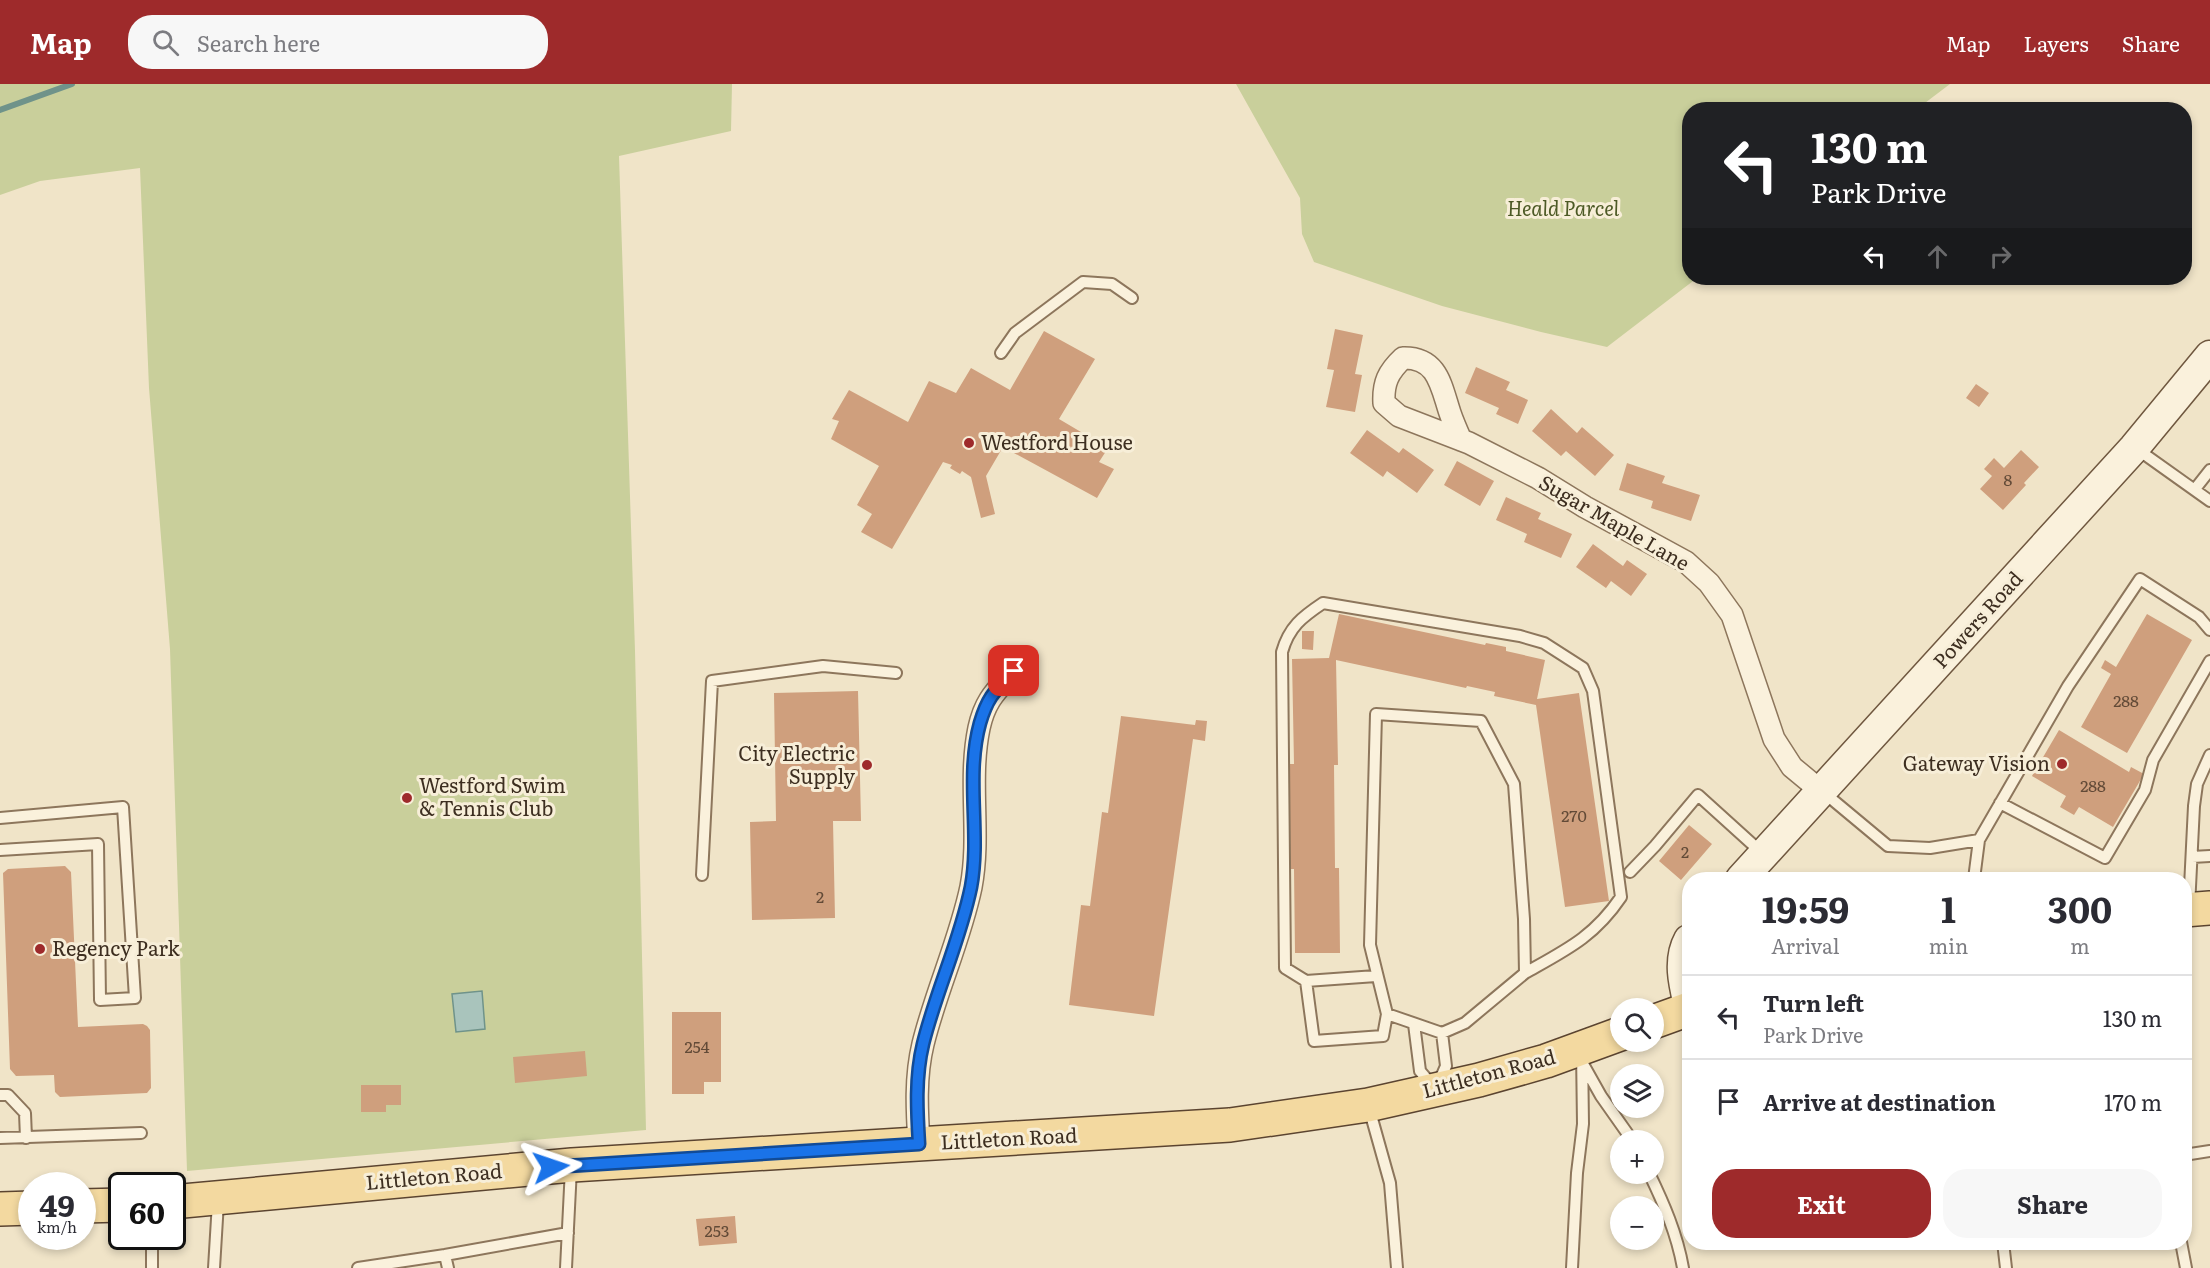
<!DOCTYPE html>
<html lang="en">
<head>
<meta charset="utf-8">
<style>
	:root { --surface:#fff; --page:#f7f7f7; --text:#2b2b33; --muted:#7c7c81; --line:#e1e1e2; --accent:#9e2a2b }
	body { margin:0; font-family:Literata,serif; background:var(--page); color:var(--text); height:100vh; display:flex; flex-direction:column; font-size:22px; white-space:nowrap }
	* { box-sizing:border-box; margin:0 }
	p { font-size:20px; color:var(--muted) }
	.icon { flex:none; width:33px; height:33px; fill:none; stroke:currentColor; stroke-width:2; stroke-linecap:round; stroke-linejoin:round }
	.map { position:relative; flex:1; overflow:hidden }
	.side { position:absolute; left:1682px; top:788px; width:510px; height:378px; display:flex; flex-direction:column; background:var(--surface); border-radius:24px; box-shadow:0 3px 9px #0003 }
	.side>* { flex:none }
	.hud { position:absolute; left:1682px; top:18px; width:510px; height:183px; border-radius:24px; box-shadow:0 3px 9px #0003; background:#202124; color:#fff; overflow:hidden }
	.fabs { position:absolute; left:1610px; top:914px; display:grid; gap:12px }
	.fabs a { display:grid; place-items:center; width:54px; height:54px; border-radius:50%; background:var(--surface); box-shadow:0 3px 9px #0003; font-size:30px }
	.speed { position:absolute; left:18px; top:1088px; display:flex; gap:12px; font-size:30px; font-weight:700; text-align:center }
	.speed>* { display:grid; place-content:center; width:78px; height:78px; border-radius:50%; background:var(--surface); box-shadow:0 3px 9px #0003; line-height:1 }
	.speed small { font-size:15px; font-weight:400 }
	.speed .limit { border:3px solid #111; border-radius:9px; background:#fff; color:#111 }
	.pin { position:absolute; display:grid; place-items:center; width:51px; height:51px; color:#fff; margin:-26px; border-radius:12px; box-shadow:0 3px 9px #0006 }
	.me { position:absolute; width:66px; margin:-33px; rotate:85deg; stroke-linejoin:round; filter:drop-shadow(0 0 4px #0008) }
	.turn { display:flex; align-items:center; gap:21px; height:126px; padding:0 30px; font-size:27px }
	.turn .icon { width:78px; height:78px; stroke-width:2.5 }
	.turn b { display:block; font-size:42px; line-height:51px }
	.lanes { display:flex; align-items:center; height:57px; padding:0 30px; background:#0003; justify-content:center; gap:30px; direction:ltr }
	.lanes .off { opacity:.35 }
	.eta { display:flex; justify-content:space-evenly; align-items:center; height:102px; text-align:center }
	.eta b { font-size:36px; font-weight:700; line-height:42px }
	.action { display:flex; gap:12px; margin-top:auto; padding:12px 30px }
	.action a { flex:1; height:69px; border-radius:24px; background:var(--accent); color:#fff; font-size:24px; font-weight:700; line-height:69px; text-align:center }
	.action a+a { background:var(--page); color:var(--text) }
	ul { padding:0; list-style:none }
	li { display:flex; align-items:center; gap:18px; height:84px; padding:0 30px; border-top:2px solid var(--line) }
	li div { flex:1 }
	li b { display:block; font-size:22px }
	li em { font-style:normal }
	header { display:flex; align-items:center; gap:36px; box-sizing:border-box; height:84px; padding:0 30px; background:var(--accent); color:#fff }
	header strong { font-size:28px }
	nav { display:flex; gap:33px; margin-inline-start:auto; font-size:21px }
	.search { width:420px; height:54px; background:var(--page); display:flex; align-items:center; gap:15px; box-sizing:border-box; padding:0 21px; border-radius:24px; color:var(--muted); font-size:22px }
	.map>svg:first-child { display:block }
	.green { fill:#c9cf9b }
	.water { fill:#a9c4bc; stroke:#6f938a; stroke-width:1.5 }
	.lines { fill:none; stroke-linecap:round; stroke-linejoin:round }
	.stream { stroke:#6f938a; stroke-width:6 }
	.building { fill:#cf9f7d }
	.service-casing { stroke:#8d765c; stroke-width:14 }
	.minor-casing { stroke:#8d765c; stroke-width:24 }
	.secondary-casing { stroke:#6f573f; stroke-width:33 }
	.primary-casing { stroke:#5b4430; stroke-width:36 }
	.service { stroke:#faf1dc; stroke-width:10 }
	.minor { stroke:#faf1dc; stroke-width:21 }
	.secondary { stroke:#faf1dc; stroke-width:30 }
	.primary { stroke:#f3d9a0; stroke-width:33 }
	.route-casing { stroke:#114b97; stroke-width:15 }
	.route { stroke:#1a73e8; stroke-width:10 }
	.poi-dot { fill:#9e2a2b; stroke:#f7eed8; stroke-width:2 }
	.labels { text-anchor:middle; stroke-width:6; stroke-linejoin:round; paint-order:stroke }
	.number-label { font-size:16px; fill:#624a37 }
	.park-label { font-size:20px; font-style:italic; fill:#4d5a26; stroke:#f7eed8 }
	.poi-label { font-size:20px; fill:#3d2e20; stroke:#f7eed8; text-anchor:start }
	.street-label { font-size:20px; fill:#3d2e20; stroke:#f7eed8 }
</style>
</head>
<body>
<header>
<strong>Map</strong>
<div class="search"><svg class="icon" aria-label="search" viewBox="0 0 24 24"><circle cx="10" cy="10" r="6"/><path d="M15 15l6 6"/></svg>Search here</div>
<nav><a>Map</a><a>Layers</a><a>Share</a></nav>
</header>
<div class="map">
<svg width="2210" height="1184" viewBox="0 0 2210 1184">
	<rect width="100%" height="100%" fill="#f0e4c8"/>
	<path class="green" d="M0,0h732l-1,47 -112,25 16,495 11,479 -459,41 -17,-522 -21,-261 -9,-220 -100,13 -40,14z
		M1236,0h714l-33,25 -228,1v168h8l-90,69 -66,-15 -99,-26 -128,-44 -12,-28 -2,-36z"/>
	<path class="water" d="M482,907l3,38 -29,3 -4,-38z"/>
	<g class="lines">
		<path class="stream" d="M0,26l72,-26"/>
	</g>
	<path class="building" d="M1335,245l28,6 -8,39 7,1 -7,37 -29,-5 8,-37 -7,-1z
		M1044,247l51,28 -36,60 49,29 -9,14 15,7 -17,29 -94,-51 -17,29 9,38 -14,4 -10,-41 -9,-6 -2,3 -10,-6 2,-3 -9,-3 -51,87 -31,-17 11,-18 -15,-9 22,-39 -48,-27 8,-18 -7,-2 17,-29 59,32 21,-41 27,12 15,-25 39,22z
		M1476,283l34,15 -4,8 22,10 -10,24 -22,-10 3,-6 -34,-15z
		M1976,300l13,9 -10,14 -13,-9z
		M1551,325l26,24 5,-6 32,28 -19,21 -29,-25 -5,5 -29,-25z
		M1367,346l32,23 4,-5 31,22 -17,23 -30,-22 -4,6 -33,-24z
		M2021,366l18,17 -15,16 2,2 -23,25 -23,-21 12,-13 -8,-7 10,-11 10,10z
		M1457,377l37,20 -14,25 -36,-21z
		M1627,379l38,13 -3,7 38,12 -9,26 -40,-13 2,-7 -34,-11z
		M1506,413l35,16 -3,6 34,15 -11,24 -37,-16 3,-8 -31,-14z
		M1593,460l30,22 4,-6 20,14 -16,22 -20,-15 -5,7 -30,-21z
		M1339,530l146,31 1,-2 20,4v4l39,9 -8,39 42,-6 30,208 -44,6 -29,-202 -42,-9 1,-4 -28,-6 -1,2 -130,-28 2,105h-4l1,103h4l1,85h-45l-1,-84h-4l-1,-105h5l-2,-105 37,-1z
		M2147,530l45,26 -65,113 -46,-26 30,-53 -10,-6 4,-8 11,7z
		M1302,547h12l-1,19 -11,-1z
		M858,607l3,130h-28l2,97 -83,2 -2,-98 26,-1 -2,-128z
		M1121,632l74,9 1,-5 11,1 -2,20 -12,-2 -39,277 -85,-11 12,-100 9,1 12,-94 6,1z
		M2059,646l70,42 2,-5 13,7 -31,53 -34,-20 -5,8 -14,-8 6,-11 -34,-20z
		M1689,741l23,19 -31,36 -22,-19z
		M65,782l6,6 7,155 65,-3 4,2 3,4 1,58 -4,5 -87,4 -5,-5 -1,-17 -38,1 -6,-7 -7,-196 5,-4z
		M672,928h49v70h-17v12h-32z
		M585,967l2,25 -72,7 -2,-26z
		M361,1001h40v20h-15v7h-25z
		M735,1132l2,27 -38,3 -3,-27z"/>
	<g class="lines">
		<g class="service-casing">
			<path id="service" d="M1001,269l14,-20 68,-51 29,2 20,14
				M2137,365l73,52
				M2195,405l15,-19
				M1376,630l105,7 33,63 10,135 1,54 -60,50 -23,10 -55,-19 -17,-69z
				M1822,707l66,55 42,2 49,-8
				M2000,719l105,55 40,-68 8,-30 57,-99
				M0,734l123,-11 12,191 -35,2 -2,-156 -98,6
				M2192,773l18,-1
				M1630,788l25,-26 43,-51 63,57
				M702,791l10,-194 111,-15 73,7
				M1974,795l5,-39 89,-154 72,-107 59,38 11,13
				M2189,823l5,-101 3,-22 13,-29
				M1376,892l-70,5 8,60 69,-5 4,-22
				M1306,897l-21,-13 -3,-316c7,-25 20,-35 41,-49l197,33 24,7 39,25 10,23 28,206c-27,40 -55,53 -96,76
				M1414,940l6,47 12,14
				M1583,980l18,32 31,44
				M1439,998l7,-16 -4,-33
				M0,1011h8l17,18 1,25
				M1369,1024l21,75 7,85
				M0,1054l141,-5
				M2184,1071l26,-4
				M1649,1089c15,31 28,61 34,95
				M2003,1158l3,26
				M2181,1158l5,26
				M152,1184v-32
				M214,1184l4,-66
				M358,1184l87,-13
				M448,1184l-3,-13 123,-22
				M566,1184l5,-100
				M1572,1184l5,-95 6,-49 -1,-73"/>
		</g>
		<g class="minor-casing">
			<path id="minor" d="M1461,356c-4,-9 -8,-18 -11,-27 -9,-27 -12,-56 -47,-55 -15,14 -20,25 -19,45l15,13 70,27 69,35 47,29 101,55 23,21 23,32 42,124 18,28 29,24
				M919,1060c-2,-33 -4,-67 4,-100 13,-53 37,-104 48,-157 10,-53 -3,-106 8,-159 6,-28 17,-37 35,-57"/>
		</g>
		<g class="secondary-casing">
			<path id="secondary" d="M1741,795l393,-431 76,-92
				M1689,856c-11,20 -5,44 0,65"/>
		</g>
		<g class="primary-casing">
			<path id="primary" d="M2184,826l26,-2
				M1653,938l36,-13
				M172,1118l400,-37 658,-40 138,-20 111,-25 67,-19 74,-27
				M82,1122l40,-1
				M0,1125l32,-1"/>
		</g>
		<use href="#service" class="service"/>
		<use href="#minor" class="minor"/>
		<use href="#secondary" class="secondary"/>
		<use href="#primary" class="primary"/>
	</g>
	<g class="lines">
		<g class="route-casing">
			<path id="route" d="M551,1083l368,-23c-2,-33 -4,-67 4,-100 13,-53 37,-103 48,-157 10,-54 -6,-110 9,-164 8,-27 15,-32 34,-52"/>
		</g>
		<use href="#route" class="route"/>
	</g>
	<g class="poi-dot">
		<circle cx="969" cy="359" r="6"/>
		<circle cx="2062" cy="680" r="6"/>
		<circle cx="867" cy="681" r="6"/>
		<circle cx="407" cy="714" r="6"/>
		<circle cx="40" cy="865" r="6"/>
	</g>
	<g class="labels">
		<g class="number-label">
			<text x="2008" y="402">8</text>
			<text x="2126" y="623">288</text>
			<text x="2093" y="708">288</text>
			<text x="1574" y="738">270</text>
			<text x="1685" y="774">2</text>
			<text x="820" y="819">2</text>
			<text x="697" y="969">254</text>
			<text x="717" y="1153">253</text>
		</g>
		<g class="park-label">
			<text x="1563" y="132">Heald Parcel</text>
		</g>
		<g class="poi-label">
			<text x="981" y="366">Westford House</text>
			<text x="855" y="677" text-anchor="end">City Electric<tspan x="855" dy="23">Supply</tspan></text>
			<text x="2050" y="687" text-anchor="end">Gateway Vision</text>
			<text x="419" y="709">Westford Swim<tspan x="419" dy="23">&amp; Tennis Club</tspan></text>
			<text x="52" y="872">Regency Park</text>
		</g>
		<g class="street-label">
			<text transform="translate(1614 439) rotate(30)" y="7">Sugar Maple Lane</text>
			<text transform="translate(1978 536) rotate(-48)" y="7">Powers Road</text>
			<text transform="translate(1489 990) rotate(-15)" y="7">Littleton Road</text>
			<text transform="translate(1009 1055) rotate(-3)" y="7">Littleton Road</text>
			<text transform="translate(434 1093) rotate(-5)" y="7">Littleton Road</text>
		</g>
	</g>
</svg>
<div class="fabs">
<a><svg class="icon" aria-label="search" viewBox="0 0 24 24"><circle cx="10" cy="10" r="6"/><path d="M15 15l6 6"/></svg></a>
<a><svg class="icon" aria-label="layers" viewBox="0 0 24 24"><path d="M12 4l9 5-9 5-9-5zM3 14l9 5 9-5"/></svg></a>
<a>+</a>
<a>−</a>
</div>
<div class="speed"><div>49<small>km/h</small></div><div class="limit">60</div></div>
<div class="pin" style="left:1014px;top:587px;background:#d93025"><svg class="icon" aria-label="arrive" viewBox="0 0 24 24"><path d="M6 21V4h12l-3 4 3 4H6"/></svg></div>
<svg class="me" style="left:551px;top:1083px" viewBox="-20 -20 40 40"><path d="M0-17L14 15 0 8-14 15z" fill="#1a73e8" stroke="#fff" stroke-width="4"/></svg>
<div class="hud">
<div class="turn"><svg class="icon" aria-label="left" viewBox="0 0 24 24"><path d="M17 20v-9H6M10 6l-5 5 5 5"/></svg><div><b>130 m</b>Park Drive</div></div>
<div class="lanes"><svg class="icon" aria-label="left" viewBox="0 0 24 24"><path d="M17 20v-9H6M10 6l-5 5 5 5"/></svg><svg class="icon off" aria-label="ahead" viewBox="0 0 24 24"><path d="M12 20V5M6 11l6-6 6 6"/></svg><svg class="icon off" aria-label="right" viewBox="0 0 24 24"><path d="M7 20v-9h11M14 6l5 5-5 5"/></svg></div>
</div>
<section class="side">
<div class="eta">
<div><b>19:59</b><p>Arrival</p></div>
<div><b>1</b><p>min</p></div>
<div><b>300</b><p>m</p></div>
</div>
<ul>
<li><svg class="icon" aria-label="left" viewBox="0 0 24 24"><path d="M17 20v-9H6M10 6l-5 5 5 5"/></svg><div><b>Turn left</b><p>Park Drive</p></div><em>130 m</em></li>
<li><svg class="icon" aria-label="arrive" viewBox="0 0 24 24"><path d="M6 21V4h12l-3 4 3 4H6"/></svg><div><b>Arrive at destination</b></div><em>170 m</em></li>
</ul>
<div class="action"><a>Exit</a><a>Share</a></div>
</section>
</div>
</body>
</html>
